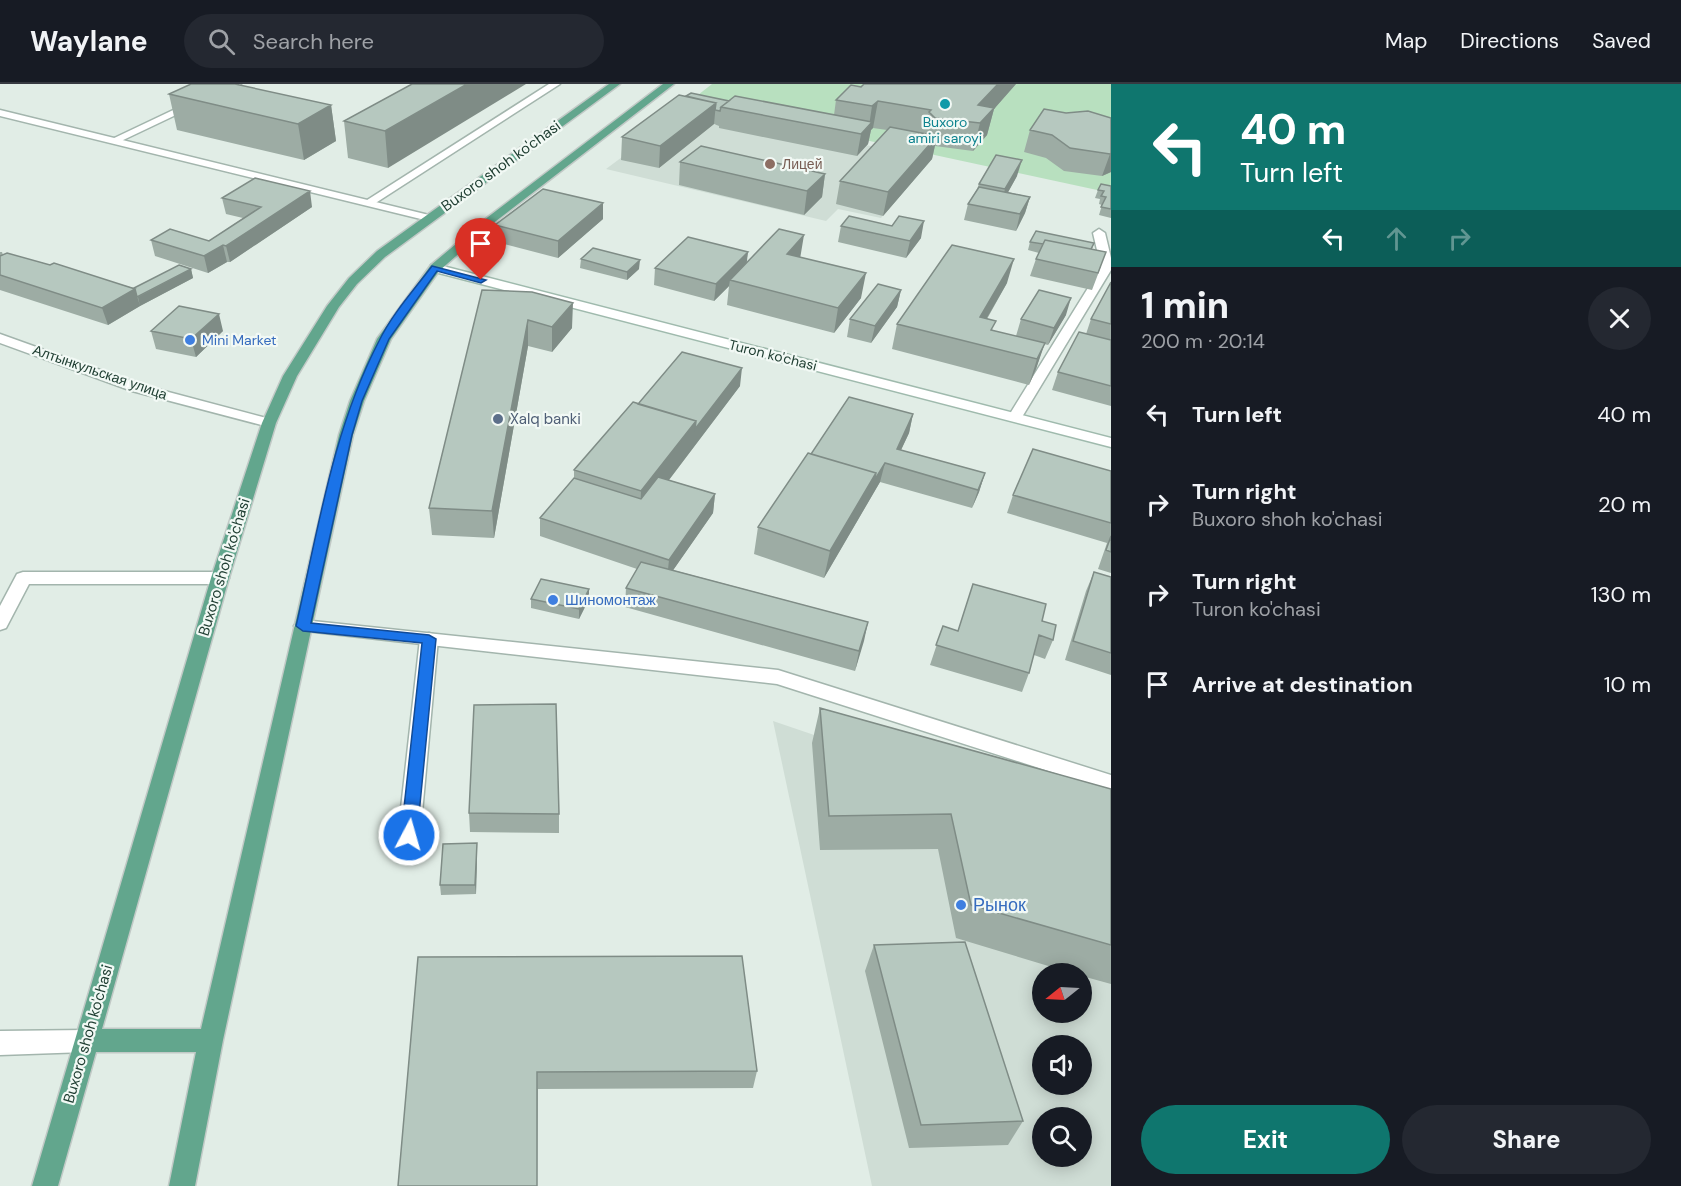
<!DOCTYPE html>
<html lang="en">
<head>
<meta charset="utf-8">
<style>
	:root { --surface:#171b24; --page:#242831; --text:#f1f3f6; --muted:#9ea1a6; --line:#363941; --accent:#0f766e }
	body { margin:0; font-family:"DM Sans",sans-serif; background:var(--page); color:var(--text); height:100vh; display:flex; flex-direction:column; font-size:22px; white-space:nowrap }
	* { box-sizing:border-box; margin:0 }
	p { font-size:20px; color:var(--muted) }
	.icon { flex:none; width:33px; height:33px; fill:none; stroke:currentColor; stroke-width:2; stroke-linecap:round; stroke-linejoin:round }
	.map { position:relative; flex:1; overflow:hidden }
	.details { display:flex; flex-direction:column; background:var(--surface); width:570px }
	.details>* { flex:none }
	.banner { background:#0f766e; color:#fff; overflow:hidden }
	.needle { width:39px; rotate:252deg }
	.tools { position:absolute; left:1032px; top:879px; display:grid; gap:12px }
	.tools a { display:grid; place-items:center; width:60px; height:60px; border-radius:50%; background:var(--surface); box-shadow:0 3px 15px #0003; font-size:30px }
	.pin { position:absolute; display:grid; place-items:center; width:51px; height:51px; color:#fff; margin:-62px -26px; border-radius:50% 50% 50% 0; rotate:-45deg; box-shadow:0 0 6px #0007 }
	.pin .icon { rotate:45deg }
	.me { position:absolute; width:66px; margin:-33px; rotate:6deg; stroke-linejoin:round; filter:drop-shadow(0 0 4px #0008) }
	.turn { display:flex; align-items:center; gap:21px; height:126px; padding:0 30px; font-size:27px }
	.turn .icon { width:78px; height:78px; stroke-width:2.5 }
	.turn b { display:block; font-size:42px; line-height:51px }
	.lanes { display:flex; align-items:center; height:57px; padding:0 30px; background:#0003; justify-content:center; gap:30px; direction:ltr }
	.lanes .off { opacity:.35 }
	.round { display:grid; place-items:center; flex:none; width:63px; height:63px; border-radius:32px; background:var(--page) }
	.overview { display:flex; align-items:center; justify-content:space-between; height:102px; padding:0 30px }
	h1 { font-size:36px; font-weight:800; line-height:45px }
	.action { display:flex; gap:12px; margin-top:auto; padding:12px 30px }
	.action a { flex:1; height:69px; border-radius:36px; background:var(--accent); color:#fff; font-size:24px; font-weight:800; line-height:69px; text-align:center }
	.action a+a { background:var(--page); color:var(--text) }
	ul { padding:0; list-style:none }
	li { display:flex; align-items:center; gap:18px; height:90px; padding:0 30px }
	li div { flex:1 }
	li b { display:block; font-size:22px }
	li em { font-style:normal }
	header { display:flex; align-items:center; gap:36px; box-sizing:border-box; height:84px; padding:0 30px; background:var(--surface); border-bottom:2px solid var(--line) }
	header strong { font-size:28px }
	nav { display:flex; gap:33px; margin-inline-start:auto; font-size:21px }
	.search { width:420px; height:54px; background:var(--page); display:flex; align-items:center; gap:15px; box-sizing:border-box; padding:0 21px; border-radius:33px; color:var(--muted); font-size:22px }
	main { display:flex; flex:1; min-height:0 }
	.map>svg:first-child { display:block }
	.built { fill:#cfddd5; fill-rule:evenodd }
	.green { fill:#b8e0bf }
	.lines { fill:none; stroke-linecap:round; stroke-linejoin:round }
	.lane-casing { stroke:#a3b5ad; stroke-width:3 }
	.street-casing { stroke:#a3b5ad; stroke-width:3 }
	.secondary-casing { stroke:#9fbaad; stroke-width:3 }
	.primary-casing { stroke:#c1c9c6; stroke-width:3 }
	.lane { fill:#fff; fill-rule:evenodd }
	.street { fill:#fff; fill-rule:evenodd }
	.secondary { fill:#fff; fill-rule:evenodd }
	.primary { fill:#62a68d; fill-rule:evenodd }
	.wall { fill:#9daca4 }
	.shaded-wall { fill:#7f8c86 }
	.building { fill:#b6c8bf; stroke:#7f8c86; stroke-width:1.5 }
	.route { fill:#1a73e8; stroke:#114b97; stroke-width:1.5 }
	.culture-dot { fill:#0f9aa8; stroke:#f2f9f5; stroke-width:2 }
	.education-dot { fill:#8d6e63; stroke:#f2f9f5; stroke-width:2 }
	.shop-dot { fill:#3f7fe0; stroke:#f2f9f5; stroke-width:2 }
	.service-dot { fill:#5c6f8a; stroke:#f2f9f5; stroke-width:2 }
	.labels { text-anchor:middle; stroke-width:4.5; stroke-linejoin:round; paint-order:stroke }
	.far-culture-label { font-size:14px; fill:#0d838f; stroke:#f2f9f5 }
	.far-education-label { font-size:14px; fill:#785e54; stroke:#f2f9f5; text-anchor:start }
	.far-shop-label { font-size:14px; fill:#366cbe; stroke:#f2f9f5; text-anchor:start }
	.far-street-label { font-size:14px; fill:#203f33; stroke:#f2f9f5 }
	.street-label { font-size:15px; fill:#203f33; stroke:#f2f9f5 }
	.service-label { font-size:15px; fill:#4e5e75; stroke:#f2f9f5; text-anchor:start }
	.shop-label { font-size:15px; fill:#366cbe; stroke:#f2f9f5; text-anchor:start }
	.near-shop-label { font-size:18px; fill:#366cbe; stroke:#f2f9f5; text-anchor:start }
</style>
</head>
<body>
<header>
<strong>Waylane</strong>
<div class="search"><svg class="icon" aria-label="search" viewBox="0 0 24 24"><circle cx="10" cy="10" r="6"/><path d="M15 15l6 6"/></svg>Search here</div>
<nav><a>Map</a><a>Directions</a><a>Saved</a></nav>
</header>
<main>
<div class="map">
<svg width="1111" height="1102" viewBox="0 0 1111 1102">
	<rect width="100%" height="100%" fill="#e1ede6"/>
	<path class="built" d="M677,32l44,10 12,-9 199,42 -51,59 -43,-9 -12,12 -220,-52z
		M773,637l338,115v350h-239zM1042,890h40v38h-40zM1042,962h40v38h-40zM1042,1034h40v38h-40z"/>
	<path class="green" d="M712,0h399v109l-422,-91z"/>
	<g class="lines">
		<g class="lane-casing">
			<path id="lane" d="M228,0h13l-122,58 -9,-2z
				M549,0h11l-186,120 -4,1 -6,-3z
				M23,488h197l6,2 3,4 -3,4 -6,2h-191l-23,44 -6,2v-24l17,-32z
				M429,549l6,2 3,4 -18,196 -4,6 -7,3 -7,-3 -4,-6 22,-196 3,-4z
				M86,946l9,3 3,8 -3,8 -9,3 -86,3v-24z"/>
		</g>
		<g class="street-casing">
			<path id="street" d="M0,26l433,106 2,2 -6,3 -429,-105z
				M1099,145l6,4 6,25v12l-89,147 -2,3h-10l-2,-3 93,-150 -8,-34z
				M0,250l142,51 132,35 2,3 -7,4 -137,-36 -132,-48z
				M303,536l475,50 333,105v16l-334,-107 -480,-54 -3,-4 3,-4z"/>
		</g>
		<g class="secondary-casing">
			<path id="secondary" d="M435,180l676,174v9l-680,-176v-6z"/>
		</g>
		<g class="primary-casing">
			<path id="primary" d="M609,0h11l-235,173 -28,27 -18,23 -42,69 -21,47 -47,155 -127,451h99l138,-594 11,-34 27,-62 54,-74 57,-48 175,-133h11l-178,137 -57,50 -48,68 -27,62 -11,34 -130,605 -28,146h-26l27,-134h-100l-38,134h-26l179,-608 51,-155 21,-47 44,-70 22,-28 28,-27z"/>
		</g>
		<use href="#lane" class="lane"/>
		<use href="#street" class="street"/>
		<use href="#secondary" class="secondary"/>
		<use href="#primary" class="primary"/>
	</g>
	<path class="wall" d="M412,0l-24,84 -40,-10 -4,-37z
		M864,0h152l-22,25 -7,26 -14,16 -38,-5 -3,13 -49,57 -47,-12 4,-23 47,-51 -14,-2 -2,2 -3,14 -11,12 -138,-28v-2l-5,-2 -55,44 -38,-8 1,-23 64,-41 43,5 105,14 2,-15 25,-13z
		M169,10l162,11 5,36 -32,19 -127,-30z
		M1066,29l45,5v54l-9,4 -38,-5 -18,-13 -22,-6 6,-22z
		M680,78l145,12 -3,23 -18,18 -125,-30z
		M1017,92l-9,16 22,5 -5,16 -9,18 -52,-11 4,-16 9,-15 2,-5z
		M1111,102v32l-12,-3 3,-10 -3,-1 1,-5 -5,-1 3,-8z
		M222,114l90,9 -82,55h-3l-19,11 -53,-17 -4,-16 58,1 34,-23 -17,-4z
		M603,135l-45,39 -62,-16 -1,-17z
		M841,142l80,12 -15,20 -68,-16z
		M1030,158l64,1 -2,7 8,19 -8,21 -62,-14 6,-17 3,-6 -11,-3z
		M0,168h2l1,3 47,10 84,23 57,-19 2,9 -53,28 -32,19 -108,-35z
		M748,168l-2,11 55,-6 60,41 -27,35 -107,-28 2,-19 -15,15 -60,-16 1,-17z
		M581,175l58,10 -12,11 -47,-12z
		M1111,198v124l-59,-16 6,-18 28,-38 5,-15z
		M1007,199l-20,36 6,12 23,5 5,-17 45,-4 -18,30 -4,-1 -8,25 -7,16 -137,-36 5,-25z
		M482,206l90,38 -20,24 -24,-6 -34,192 -62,-3 -3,-27z
		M901,206l-4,17 -26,36 -24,-6 3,-18z
		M151,247h72l-27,26 -40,-8z
		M740,302l-71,94 46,14 -2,19 -40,57 195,52 -13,49 -230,-64 1,-19 11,-19 -97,-33v-18l34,-40v-8l64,-66z
		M913,330l-4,19 -8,17 84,23 -6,19 -7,16 -92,-26 -56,96 -70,-24 4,-27 53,-73z
		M1111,387v102l-13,-4 9,-26 -100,-30 6,-18z
		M1094,488l17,5v98l-46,-15 21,-69z
		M531,515h58l-10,20 -48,-11z
		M1042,537l11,19 -8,19 -11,-4 -5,18 -7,19 -92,-27 13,-39 15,5z
		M820,624l291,81v195l-29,-8v-2h-7l-119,-36 -18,-89 -118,1 -8,-107z
		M469,729l90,1v19l-89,-1z
		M477,759v10l-1,41 -35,1 -1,-10z
		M874,861l149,176 -15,24 -99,3 -44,-177z
		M418,873l339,114 -4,17 -215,1 -1,97h-139z"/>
	<path class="shaded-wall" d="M467,0h59l-138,84 -3,-37z
		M998,0h18l-22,25 -7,26 -14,16 7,-28 -2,-18z
		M878,17l-5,27 -2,2 -3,14 -11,12 4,-22 8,-8 3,-20z
		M716,19l-2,21 -55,44 1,-22z
		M331,21l5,36 -32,19 -6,-36z
		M937,52l-5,23 -49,57 5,-24z
		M1111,69v19l-9,4 8,-22z
		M1022,76l-5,16 -16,29 4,-16z
		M825,90l-3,23 -18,18 3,-24z
		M310,107l2,16 -82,55 -4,-16z
		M1030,113l-5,16 -9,18 4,-17z
		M603,119v16l-45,39v-17z
		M924,137l-3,17 -15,20 4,-17z
		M804,151l-4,24 -13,-5z
		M223,161l4,17 -19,11 -4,-17z
		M748,168l-2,17 -16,11 -1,6 -15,15 2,-17z
		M1014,175l-7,24 -34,59 7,-25z
		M640,176l-1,9 -12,11v-8z
		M191,185l2,9 -53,28 -2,-9z
		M866,189l-5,25 -27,35 4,-25z
		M135,205l5,17 -32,19 -6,-17z
		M901,206l-4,17 -26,36 4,-17z
		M1071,214l-5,17 -18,30 6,-17z
		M573,219l-1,25 -20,24v-25z
		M219,230l4,17 -27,26 -5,-18z
		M528,236v26l-34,192 -2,-27z
		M1045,259l-9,26 -7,16 8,-26z
		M742,284l-2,18 -100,132 1,-27 55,-70z
		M913,330l-4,19 -16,34 4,-18z
		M885,379l-5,19 -56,96 6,-27 46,-78z
		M985,389l-6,19 -7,16 6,-18z
		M715,410l-2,19 -46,66 2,-19z
		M589,505v10l-10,20v-10z
		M868,538l-4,19 -9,30 4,-20z
		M477,759v10l-1,41 -1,-9z"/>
	<path class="building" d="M191,0h44l96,21 -33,19 -129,-30z
		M412,0h55l-82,47 -41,-10z
		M864,0h134l-20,21 16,3 -14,15 -45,-5 -6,-6 2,-2 -53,-9 -6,5 -36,-6 15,-15 10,2z
		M691,9l38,8 -8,6 -1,4 -5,-1 1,-7 -30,-7z
		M679,11l37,8 -56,43 -38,-9z
		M735,12l137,26 -11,12 -140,-27z
		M1044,25l22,4 22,-2 23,7v35l-1,1 -40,-6 -18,-13 -22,-5z
		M890,43l47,9 -49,56 -48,-11z
		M701,62l124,28 -18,17 -127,-29z
		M996,71l26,5 -17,29 -26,-5z
		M255,94l55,13 -84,55 -3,-1 -19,11 -53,-16 19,-11 39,12 52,-34 -39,-9z
		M1101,100l10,2v23l-10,-2 5,-10 -5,-1 3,-5 -6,-1z
		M979,103l51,10 -10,17 -52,-10z
		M543,105l60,14 -45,38 -63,-16z
		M849,132l43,10 7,-10 25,5 -14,20 -69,-15z
		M779,145l25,6 -17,19 79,19 -28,35 -108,-28z
		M1036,147l58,12 -3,6 -46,-9 -2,4 -13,-2z
		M688,153l60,15 -32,32 -61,-16z
		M1045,156l61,12 -8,21 -62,-14z
		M952,161l62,14 -34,58 16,4 -5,9 54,13 -8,16 -140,-35z
		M593,164l47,12 -13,12 -46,-13z
		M7,169l43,12 4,-2 81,26 -33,19 -102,-33v-19z
		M179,181l12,4 -54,28 -2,-8 -1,-1z
		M1111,198v42l-20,-5z
		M878,200l23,6 -26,36 -25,-7z
		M482,206l50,2 41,11 -21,24 -24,-7 -36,191 -63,-3z
		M1039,206l32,8 -17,30 -33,-9z
		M179,222l40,8 -28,25 -40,-8z
		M1079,248l32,8v46l-53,-14z
		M682,268l60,16 -47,61 1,-8 -58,-17z
		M849,313l64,17 -16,35 88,24 -7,17 -93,-27 -11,18 2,-8 -65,-19z
		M633,318l63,19 -55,70 -67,-21z
		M1033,365l78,22v52l-98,-28z
		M808,369l68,20 -46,78 -72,-24z
		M658,393l57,17 -46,66 -129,-42 34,-40 67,21z
		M1111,452v16l-5,-2z
		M641,478l227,60 -9,29 -233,-63z
		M1094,488l17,5v76l-38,-12z
		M541,495l48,10 -10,20 -48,-10z
		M973,500l73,20 -4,17 14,4 -3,15 -14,-5 -10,38 -93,-28 7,-19 15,5z
		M556,620l3,110 -90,-1 5,-108z
		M820,624l291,81v156l-140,-40 -20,-91 -122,2z
		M477,759l-2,42h-35l3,-41z
		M965,858l58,179 -102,4 -47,-180z
		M742,872l15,115 -220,1v114h-139l20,-229z"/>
	<path class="route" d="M432,182l54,14 -5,3 -44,-12 -48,68 -27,62 -10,34 -41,188 118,12 7,4 -19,196 -3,4 -5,2 -6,-2 -2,-4 21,-192 -119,-12 -7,-5c22,-96 37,-197 83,-285 13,-27 35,-51 53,-75z"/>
	<circle class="culture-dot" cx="945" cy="20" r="6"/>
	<circle class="education-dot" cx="770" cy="80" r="6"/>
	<g class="shop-dot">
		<circle cx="190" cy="256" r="6"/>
		<circle cx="553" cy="516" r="6"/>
		<circle cx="961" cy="821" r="6"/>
	</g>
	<circle class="service-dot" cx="498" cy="335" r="6"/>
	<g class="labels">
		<g class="far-culture-label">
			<text x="945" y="43">Buxoro<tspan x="945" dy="16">amiri saroyi</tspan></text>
		</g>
		<g class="far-education-label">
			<text x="782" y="85">Лицей</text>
		</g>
		<g class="far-shop-label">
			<text x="202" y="261">Mini Market</text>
		</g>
		<g class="far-street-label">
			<text transform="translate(773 271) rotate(14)" y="5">Turon ko'chasi</text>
			<text transform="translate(100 288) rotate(19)" y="5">Алтынкульская улица</text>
		</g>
		<g class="street-label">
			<text transform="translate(501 82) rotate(-36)" y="5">Buxoro shoh ko'chasi</text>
			<text transform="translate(224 483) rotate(-73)" y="5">Buxoro shoh ko'chasi</text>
			<text transform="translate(88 950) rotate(-74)" y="5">Buxoro shoh ko'chasi</text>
		</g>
		<g class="service-label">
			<text x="510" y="340">Xalq banki</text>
		</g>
		<g class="shop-label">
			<text x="565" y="521">Шиномонтаж</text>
		</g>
		<g class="near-shop-label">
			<text x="973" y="827">Рынок</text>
		</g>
	</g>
</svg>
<div class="tools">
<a><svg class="needle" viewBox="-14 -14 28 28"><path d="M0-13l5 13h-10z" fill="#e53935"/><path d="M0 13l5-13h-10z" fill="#9ea1a6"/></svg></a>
<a><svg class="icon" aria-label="sound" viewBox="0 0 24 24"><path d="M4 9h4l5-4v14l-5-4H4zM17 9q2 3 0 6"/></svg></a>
<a><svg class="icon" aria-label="search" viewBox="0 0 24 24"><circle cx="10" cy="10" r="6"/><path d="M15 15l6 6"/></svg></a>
</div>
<div class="pin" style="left:481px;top:196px;background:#d93025"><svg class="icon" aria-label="arrive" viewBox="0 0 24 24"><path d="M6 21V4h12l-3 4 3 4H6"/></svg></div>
<svg class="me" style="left:409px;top:751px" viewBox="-20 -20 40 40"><circle r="17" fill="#1a73e8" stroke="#fff" stroke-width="3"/><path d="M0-11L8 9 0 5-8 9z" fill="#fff"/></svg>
</div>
<section class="details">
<div class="banner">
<div class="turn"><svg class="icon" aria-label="left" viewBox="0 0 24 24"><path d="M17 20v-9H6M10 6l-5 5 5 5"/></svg><div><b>40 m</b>Turn left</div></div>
<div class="lanes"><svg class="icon" aria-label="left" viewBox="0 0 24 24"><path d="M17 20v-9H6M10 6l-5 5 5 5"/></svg><svg class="icon off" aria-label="ahead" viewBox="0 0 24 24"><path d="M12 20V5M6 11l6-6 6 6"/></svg><svg class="icon off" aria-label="right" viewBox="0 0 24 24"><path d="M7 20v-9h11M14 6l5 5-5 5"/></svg></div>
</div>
<div class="overview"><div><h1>1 min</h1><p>200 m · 20:14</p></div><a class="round"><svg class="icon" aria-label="close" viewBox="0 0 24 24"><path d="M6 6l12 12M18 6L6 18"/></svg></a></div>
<ul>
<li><svg class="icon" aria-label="left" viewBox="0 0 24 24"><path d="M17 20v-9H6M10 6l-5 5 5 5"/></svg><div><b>Turn left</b></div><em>40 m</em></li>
<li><svg class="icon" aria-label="right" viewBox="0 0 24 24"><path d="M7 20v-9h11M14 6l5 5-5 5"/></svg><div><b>Turn right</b><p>Buxoro shoh ko'chasi</p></div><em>20 m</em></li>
<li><svg class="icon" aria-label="right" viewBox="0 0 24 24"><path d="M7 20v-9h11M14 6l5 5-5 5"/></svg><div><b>Turn right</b><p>Turon ko'chasi</p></div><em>130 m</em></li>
<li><svg class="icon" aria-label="arrive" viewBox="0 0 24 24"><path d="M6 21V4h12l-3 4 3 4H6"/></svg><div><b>Arrive at destination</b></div><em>10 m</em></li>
</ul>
<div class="action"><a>Exit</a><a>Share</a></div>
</section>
</main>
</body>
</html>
